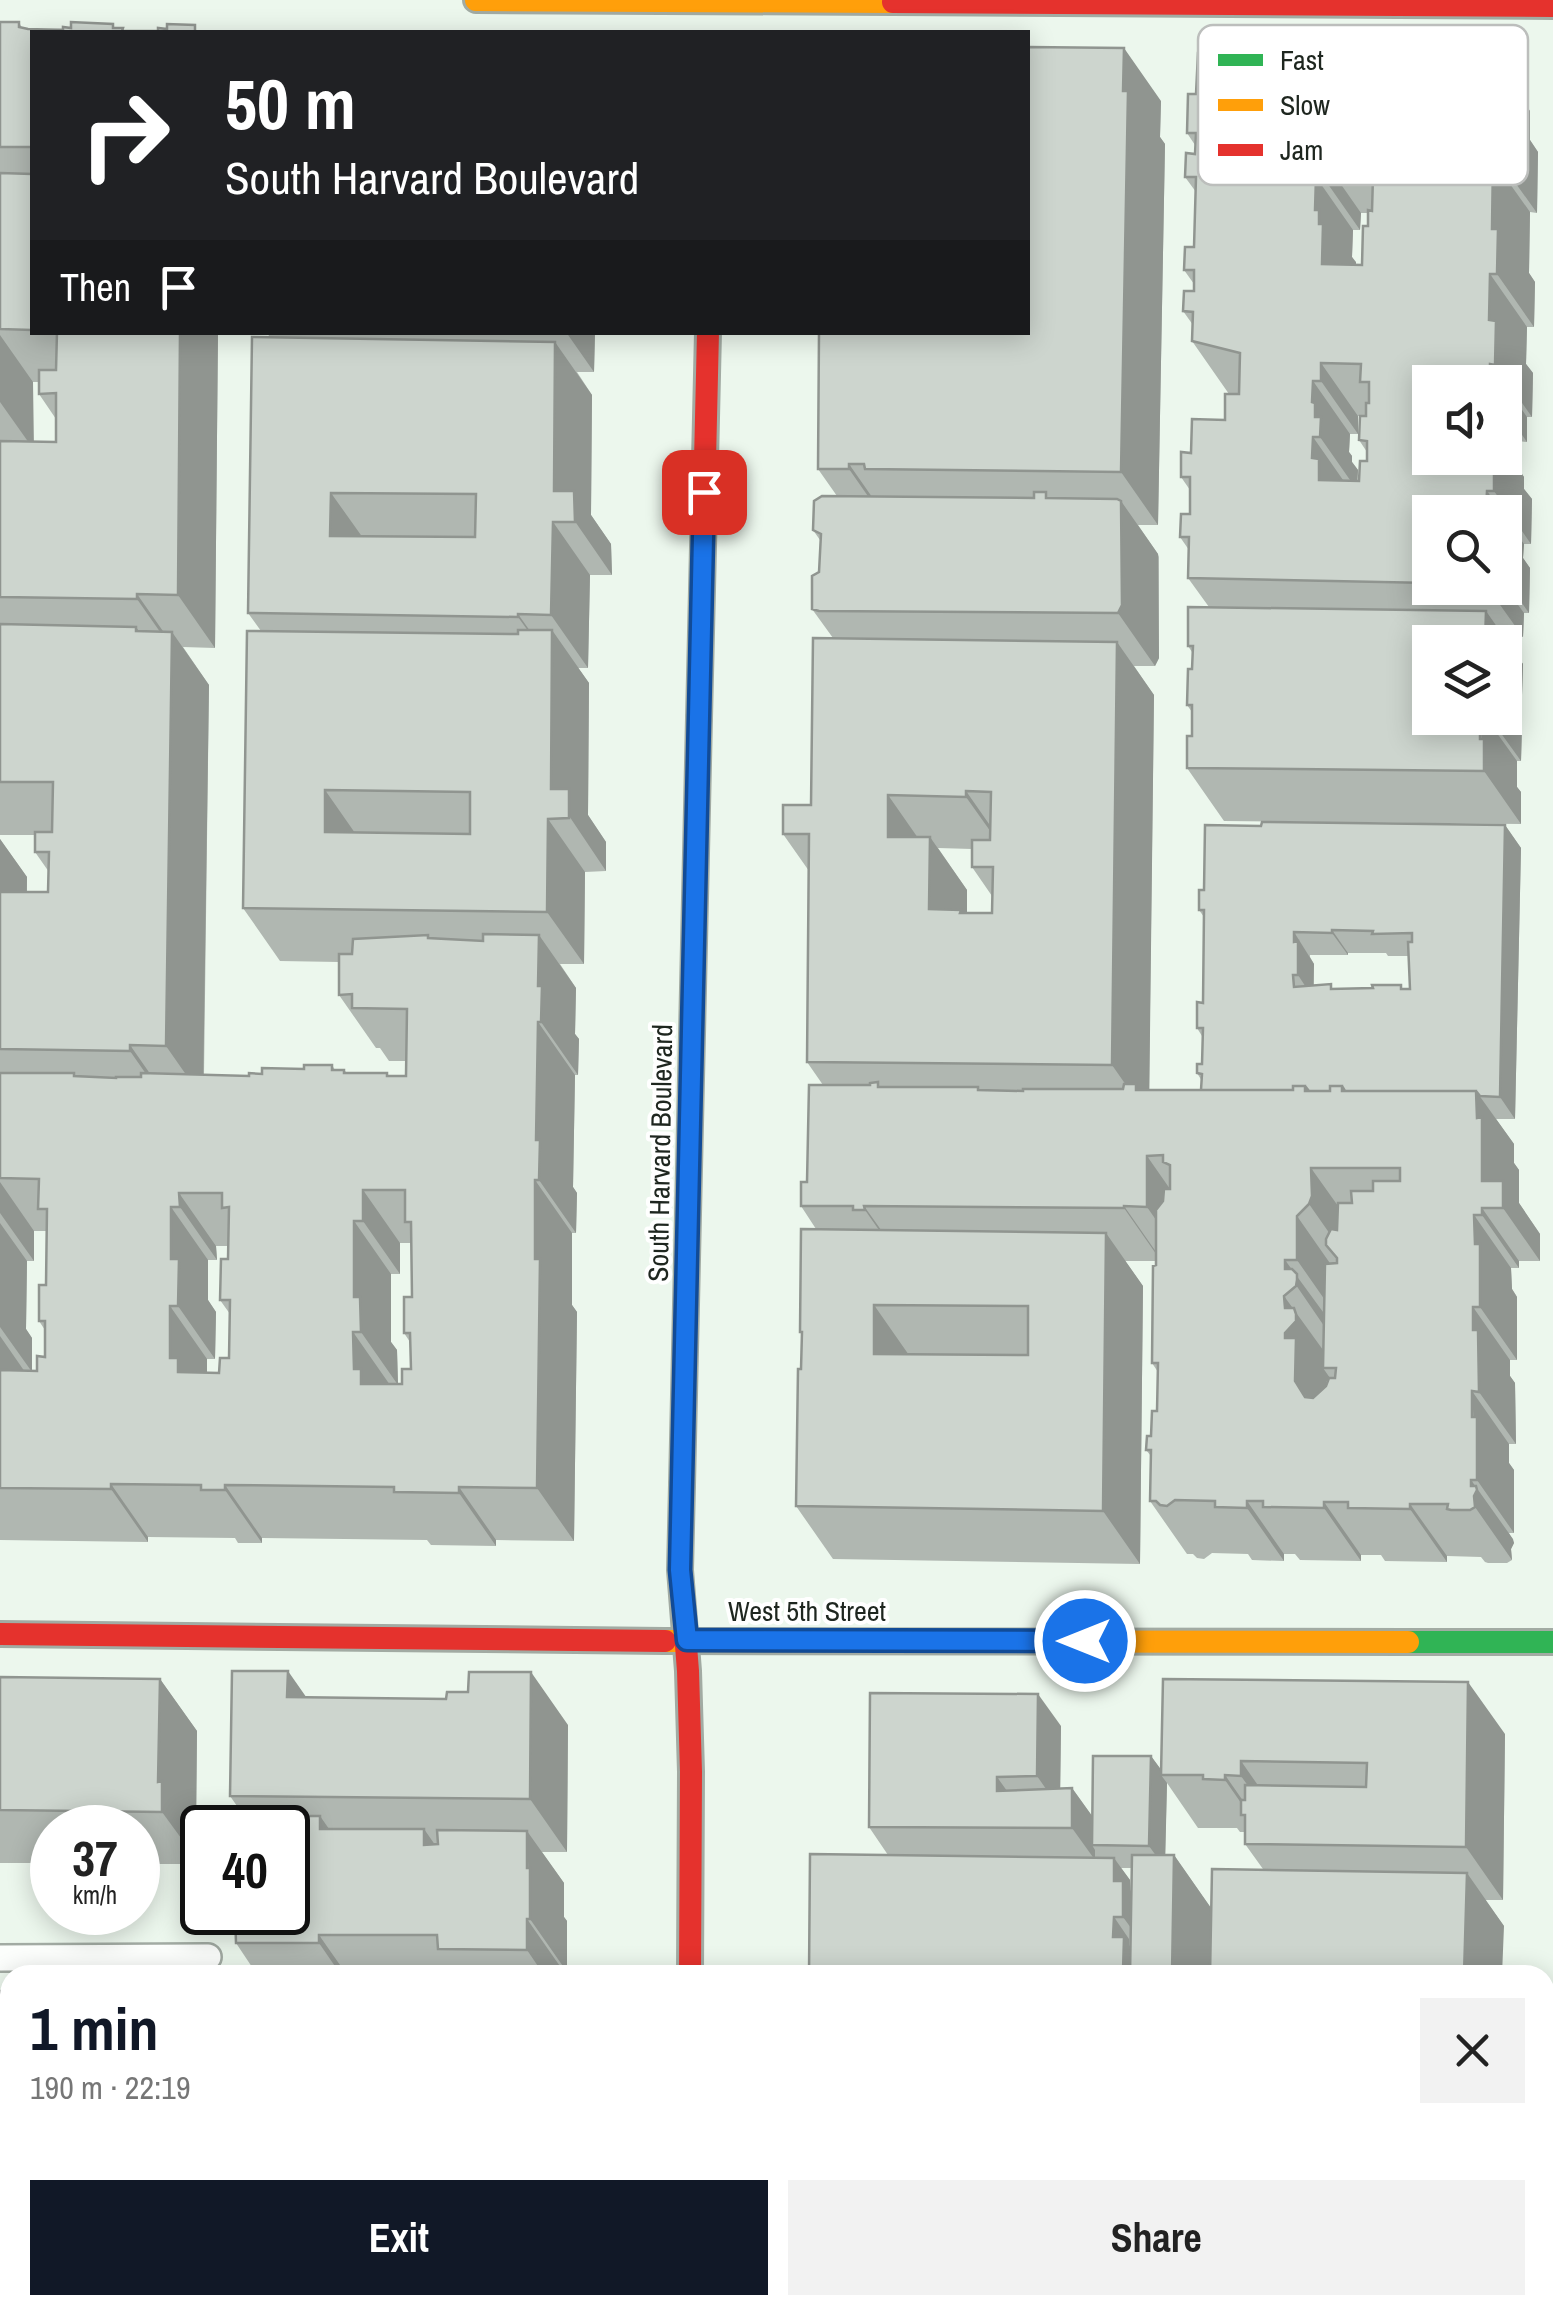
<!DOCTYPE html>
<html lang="en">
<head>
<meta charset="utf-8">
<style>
	:root { --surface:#fff; --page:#f2f2f2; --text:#222; --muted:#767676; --accent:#111827 }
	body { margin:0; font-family:"Archivo Narrow",sans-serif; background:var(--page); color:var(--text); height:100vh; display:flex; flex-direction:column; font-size:38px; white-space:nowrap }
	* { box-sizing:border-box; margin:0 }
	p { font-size:32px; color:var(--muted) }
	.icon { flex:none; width:55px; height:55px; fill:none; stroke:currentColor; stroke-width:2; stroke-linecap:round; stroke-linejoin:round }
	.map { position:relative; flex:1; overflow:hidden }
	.sheet { position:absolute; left:0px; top:1965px; width:1555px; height:350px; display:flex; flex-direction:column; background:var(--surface); border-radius:30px 30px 0 0; box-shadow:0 5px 25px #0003 }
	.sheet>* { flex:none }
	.banner { position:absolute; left:30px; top:30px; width:1000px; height:305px; border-radius:0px; box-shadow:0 5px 25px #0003; background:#202124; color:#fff; overflow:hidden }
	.tools { position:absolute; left:1412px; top:365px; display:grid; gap:20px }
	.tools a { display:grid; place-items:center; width:110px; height:110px; border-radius:0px; background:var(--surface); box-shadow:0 5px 25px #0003; font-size:50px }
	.speed { position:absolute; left:30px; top:1805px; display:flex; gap:20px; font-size:50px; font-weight:700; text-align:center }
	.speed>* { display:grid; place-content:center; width:130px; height:130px; border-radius:50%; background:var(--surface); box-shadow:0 5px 25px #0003; line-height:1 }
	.speed small { font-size:25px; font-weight:400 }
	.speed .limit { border:5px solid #111; border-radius:15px; background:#fff; color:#111 }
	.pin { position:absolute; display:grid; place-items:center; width:85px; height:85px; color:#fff; margin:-42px; border-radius:20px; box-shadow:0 5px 15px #0006 }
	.me { position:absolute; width:110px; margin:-55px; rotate:270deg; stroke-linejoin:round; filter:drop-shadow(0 0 8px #0008) }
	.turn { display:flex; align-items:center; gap:35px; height:210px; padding:0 30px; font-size:45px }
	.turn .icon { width:130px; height:130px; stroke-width:2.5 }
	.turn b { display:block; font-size:70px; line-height:85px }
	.then { display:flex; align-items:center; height:95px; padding:0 30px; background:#0003; gap:20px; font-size:38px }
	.round { display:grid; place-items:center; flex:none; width:105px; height:105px; border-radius:0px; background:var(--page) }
	.head { display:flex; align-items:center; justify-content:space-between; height:170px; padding:0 30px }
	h1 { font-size:60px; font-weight:800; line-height:75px; color:var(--accent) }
	.primary-button { display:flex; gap:20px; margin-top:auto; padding:20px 30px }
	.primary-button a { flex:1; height:115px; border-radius:0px; background:var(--accent); color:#fff; font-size:40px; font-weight:800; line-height:115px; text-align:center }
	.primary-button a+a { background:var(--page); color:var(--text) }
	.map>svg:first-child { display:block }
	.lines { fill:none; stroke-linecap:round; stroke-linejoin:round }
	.lane-casing { stroke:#a2aba3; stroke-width:30 }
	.fast-casing { stroke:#a2aba3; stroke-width:28 }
	.slow-casing { stroke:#a2aba3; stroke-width:28 }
	.jam-casing { stroke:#a2aba3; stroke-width:28 }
	.lane { stroke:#fcfefc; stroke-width:25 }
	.fast { stroke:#30b455; stroke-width:22 }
	.slow { stroke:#ff9f0a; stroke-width:22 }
	.jam { stroke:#e5322d; stroke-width:22 }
	.wall { fill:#b0b7b1; fill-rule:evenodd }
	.shaded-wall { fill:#909590 }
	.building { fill:#cdd5ce; stroke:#909590; stroke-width:2.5; fill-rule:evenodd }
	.route-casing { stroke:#114b97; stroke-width:25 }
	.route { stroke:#1a73e8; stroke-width:18 }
	.labels { text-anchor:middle; stroke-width:8; stroke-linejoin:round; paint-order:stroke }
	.street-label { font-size:28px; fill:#1e261f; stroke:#fff }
	.key { fill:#fff; stroke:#bcbebc; stroke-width:2.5 }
	.key-label { font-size:28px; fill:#1e261f }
</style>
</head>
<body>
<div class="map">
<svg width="1553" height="2315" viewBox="0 0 1553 2315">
	<rect width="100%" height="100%" fill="#ecf7ed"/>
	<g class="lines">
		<g class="lane-casing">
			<path id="lane" d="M0,1958l208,-1
				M1545,2108h8"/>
		</g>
		<g class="fast-casing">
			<path id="fast" d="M682,1485l17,-767
				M1408,1642h145"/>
		</g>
		<g class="slow-casing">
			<path id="slow" d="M476,0l417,2
				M665,1641l743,1"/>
		</g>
		<g class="jam-casing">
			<path id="jam" d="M893,2l660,4
				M699,718l9,-386
				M682,1485l-2,85 8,101 3,101 -1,203
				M0,1634l665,7
				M683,2305v10"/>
		</g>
		<use href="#lane" class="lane"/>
		<use href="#fast" class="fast"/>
		<use href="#slow" class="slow"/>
		<use href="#jam" class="jam"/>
	</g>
	<path class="wall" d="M0,22h19l3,6 6,1 95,-1 1,3 77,1h-169v300h186l-3,316 -32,-1 26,38 -5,390 45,1 83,-11 3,5h9l3,3h40l2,3h17v-15h-17l-9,-13h-4l-37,-53v-33l-59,-1 -37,-53 18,-277 -13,-18 22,-275 -3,-6h328l-1,40h-17l15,23 -1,120 20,29 1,31h-22l-2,93h-10l11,15 -1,132 18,27v29l-21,1 -1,92h-24l16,24 -1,46 4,5 -1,36h-3l-2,112 4,6 -1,40h-4v72l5,7 -3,229 -78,-1v6l-65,-1 -4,-5 -165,-2v5h-24l-3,-5 -87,-1v5l-148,-2v-701l27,38v15h21l1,-20 -14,-20v-17h-35zM33,382h6v12l17,25v23h-23zM34,1231h12v54l-7,36 6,9v27l-8,14h-5v-33l-6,-9 1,-68h7zM400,1243h11l1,54 -8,36 6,9 1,27 -9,15h-4l-1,-34 -6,-8v-68h9zM216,1246h12v13l-8,41 10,14 -1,44 -10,15h-12v-14h8l1,-47 -8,-12v-40h9z
		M1407,50l5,7 81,1 37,53v29l8,12 -1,61 -7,-1 -1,61 6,9 -1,45h-7l-1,37 7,9 -1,44h-5v25l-9,-1v24h-2l8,12v12l8,10 -1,45h-7l-1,14 7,10 -1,45h-5l-1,24h-19l19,27 -1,31h-4l-1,25 5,6 -1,35h-4v26l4,5v32l-297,-3 -37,-53 5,-32v-24l-5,-7 5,-36v-17l-4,-6 21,-39 -21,-29 1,-28 -9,-13 10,-23v-24l-9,-13 10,-24 34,-33 4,-26 -37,-53 1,-16 -10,-14 11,-20v-7l-10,-14 10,-23 2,-55 -11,-15 10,-23v-9l-8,-12 9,-39 141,-39 21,1zM1361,213h7v13l-6,39h-6l-4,-8 1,-27h7zM1430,382h75v76zM1358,416h2l-1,24 8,12v9l-8,20h-2l1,-11 -6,-8v-6l-3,-4 1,-18h8zM1430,512h75v76h-75zM1430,642h75v76h-75z
		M1161,101l-1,36 5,7 -7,381h-20l20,29 1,3v101l-4,8h-21l20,29 -5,395h52l1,-9 -5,-8 5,-9v-28l-5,-8 6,-25 1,-86 -5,-7 5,-20 57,-64 244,-1 16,23 -6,271h-19l18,25v19l5,7v33l21,31v27h-21v7h-8l1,21 5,8v63h-7v16l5,7 1,61h-7v19l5,7v63h-5l5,10 -3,6 1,11 -5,3h-19l-3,-1 -4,-5 -34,-1v6l-62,-1 -4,-6h-20v6l-61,-1 -5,-6h-11v7l-32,-1 -4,-6 -36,-1 -8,6 -7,-1 -4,-4h-6l-37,-53 1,-45 -5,-6 11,-39 1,-39 -6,-9 4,-102h-31l18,25 -3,278 -307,-5 -37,-53 5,-137 1,-34 -2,-3 16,-103 -15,-23 6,-24 16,-97 -16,-23 2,-191 -26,-37 28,-29 22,-167 -21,-29 7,-37 1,-32 -7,-10 24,-34 -19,-27 210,-137zM938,848l34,1v18l20,29v17h-25v-23zM1348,953h38l2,3h21l1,33h-76l-20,-3v-22l-4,-7v-2h38z
		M0,1677l160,2 37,52 -1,98 3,5 1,30h-62v-36h-86v35h-52z
		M306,1697l262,28 -1,127h-25l22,31v34l3,4v51h-3v3h-333l23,-5 -18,-27 8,-127 -14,-20z
		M1061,1726l-1,62h12l20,28 59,-60 10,14 344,-36 -2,166h-18l19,26 -241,-57 -18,-25v-12h-5l-3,-4h-39l-31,-45 -2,72h9l37,53 -1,67h-401l79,-120 -19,-28zM1121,1868h11l-1,24 -1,-12z
		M0,1991h10v314h188v7l-95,-1 3,4h-106z
		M1120,2305h379l-1,10h-346v-2h-27z"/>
	<path class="shaded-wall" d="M1124,48l37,53 -1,36 5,7 -7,381 -37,-53z
		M1493,58l37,53v29l8,12 -1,61 -38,-53 -7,-62z
		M1324,160l37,53 -1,17 -37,-53z
		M1493,160l37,52 -1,61 6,9 -1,45 -37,-53 -5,-45z
		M1316,177l37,53 -1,27 4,5v10l-34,-8 -3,-40 -4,-14z
		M1490,274l37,53 -1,37 7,9 -1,44 -37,-52 -6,-45z
		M180,332h38l-3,316 -37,-53z
		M566,332h29l-1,40z
		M0,335l33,47 1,68 -34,-48z
		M555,342l37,53 -1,120 20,29 1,31 -58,-84z
		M1321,363l37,53v18l-37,-53z
		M1490,364l13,18h-13z
		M1313,381l37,53 -1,18 3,4v6l6,8 -1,20 -37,-53 -8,-35z
		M1505,386l22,31v25l-22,-31z
		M1505,422l13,19v24l-13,-19z
		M1313,437l37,53 -31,-10 -7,-22z
		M1505,449l19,28v12l8,10 -1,45 -37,-53v-33h11z
		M849,464l37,53v5l-37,-53z
		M1487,491l15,21h-16z
		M331,493l37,52 -38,-9z
		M1121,501l37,53 1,104 -4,8 -37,-53z
		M1505,517l19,27 -1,14 7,10 -1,45 -24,-34z
		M553,522l37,53 -2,93 -37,-53z
		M1505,587l19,26 -1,24 -35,-49z
		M137,594l35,50v-12l37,53 -6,414 -37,-53 -30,-419 35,50 1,-28 -35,-50z
		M1486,611l37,53 -1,31 -17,-24v-29h-20z
		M518,614l34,48v-32l37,53 -1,132 18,27v29l-55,-82 1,-125 -34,-47z
		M1117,642l37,53 -5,423 -37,-53z
		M1505,677l13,18 -1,25 5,6 -1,35 -31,-43h15z
		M1480,718h6l31,43v26l4,5v32l-37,-53z
		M325,790l37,53 -37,-11z
		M966,791l37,53v5l-37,-52z
		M888,795l37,53 -37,-11z
		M548,819l37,53 -1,92 -37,-52z
		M1505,825l16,23 -6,271 -15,-22z
		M930,837l37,53v29l-38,-10z
		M0,839l27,38 -1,68 -26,-38z
		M1332,930l16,23v2l-16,-22z
		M1294,932l20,32 -1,34 -15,-23z
		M539,935l37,53 -1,46 4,5 -1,36 -37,-53 -3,-36z
		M538,1022l37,53 -2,112 4,6 -1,40 -37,-53 -3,-40z
		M130,1045l37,53v6l-37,-53z
		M1476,1091l38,53v19l5,7v33l21,31v27l-37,-53 -21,-27 -5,-63z
		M1147,1156l37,53v51l-37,-53z
		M1311,1168l37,52 -2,37 -37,-53z
		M535,1180l37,53v72l5,7 -3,229 -37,-53z
		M0,1182l34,49v30l-34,-48z
		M363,1190l37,53v31l-37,-53z
		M179,1193l37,53 1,14 -37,-53z
		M864,1206l37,52 1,5 -37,-53z
		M1124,1206l37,53v2l-37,-53z
		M171,1207l37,53v40l8,12 -1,47 -37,-53 -7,-47z
		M1482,1208l37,53v7l-37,-53z
		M1474,1215l37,53 1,21 5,8v63l-37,-53 -5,-63z
		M1297,1216l37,53v44l-37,-53z
		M354,1221l37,53v68l6,8 1,35 -37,-53 -7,-35z
		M0,1223l27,38 -1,68 6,9v34l-32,-45z
		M1106,1233l37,53 -3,278 -37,-53z
		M1285,1260l49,67 -1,12 -48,-70z
		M1284,1296l47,65 -8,7 7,10 -4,4 7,9 -1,43 -37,-53 -10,-43z
		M874,1305l37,53 -37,-4z
		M170,1306l37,53v40l-29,-27 -8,-14z
		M1473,1307l37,53v16l5,7 1,61 -37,-52 -6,-62z
		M353,1332l37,53 -29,-1 -7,-15z
		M0,1336l25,36 -25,5z
		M1472,1391l37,53v19l5,7v63l-37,-53z
		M1471,1480l42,59 1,4 -3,6 1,11 -37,-53z
		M111,1484l37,53v5l-37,-53z
		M225,1485l37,53v5l-37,-53z
		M459,1487l37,53v6l-37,-53z
		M1247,1501l37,53v7l-37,-53z
		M1324,1502l37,53v6l-37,-53z
		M1410,1504l37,52v6l-37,-53z
		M288,1671l37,53 -38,-27z
		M531,1672l37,53 -1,127 -37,-53z
		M160,1679l37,52 -1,98 3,5 1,30 -38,-52 -4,-30z
		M1468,1682l37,52 -2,166 -37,-53z
		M1038,1694l23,32 -1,83 -23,-33z
		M1151,1756l14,19h-4l6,8 -2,85 -16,-22z
		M1241,1761l37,53v14l-37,-52z
		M1225,1775l37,53v5l-37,-53z
		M997,1777l23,32 -23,-18z
		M1072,1788l23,32 -3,25 3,5v10l-23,-32z
		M320,1816l37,53 -37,-40z
		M424,1829l37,53 -37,-37z
		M527,1831l37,52v34l3,4v51l-37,-53z
		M1174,1855l37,53 -1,67h-38z
		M1114,1858l16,22v10l9,13v36l-16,-22 -9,-36z
		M1467,1873l37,53 -2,49h-38z
		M1114,1917l15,22v6l11,14 -1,16h-13l-3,-4 -10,-34z
		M527,1919l37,53v3h-20l-17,-25z
		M319,1935l28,40h-6l-22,-32z
		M96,2305h3l7,10h-10z
		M516,2305h26l7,10h-33z
		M1084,2305h24l7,10h-31z
		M1461,2305h38l-1,10h-37z"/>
	<path class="building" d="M0,22h19v5l9,2 35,1v-3l8,1v-6l42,2v4h10l-1,3h36v-3l9,1v-5l28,1v7h-163v115h-32z
		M1028,47l96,1 -1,43h5l-7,381 -256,-3 -1,-5h-15v5h-31l1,-137h209z
		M1288,49l45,1v5l25,1 1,-7 48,1v7l86,1 -1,40 9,1 -2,61h-6l-1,69h6l-1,45h-7l-1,46 7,1 -1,44 -5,-1v18h-60v76h64v33h-7l-1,21h-56v71l-242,-5 1,-41h-9l1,-23h9v-37h-9v-25l10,1 1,-34 33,1v-26h14l1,-41 -48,-12 1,-29 -10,-1 1,-20h10v-21h-10l1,-23h9l2,-70h-11l1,-24 9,1 1,-21h-9l1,-39h8l2,-41 90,1zM1324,160h41v17h8l-1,34 -4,-1v16h-5l-1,39 -40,-1 1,-40h-4v-14h-4l1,-33h7zM1321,363l40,1 -1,18h9v21h-3v13h-6l-1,24 8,1v20h-7l-1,20 -40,-1v-21l-7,-1 1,-21h7l1,-20h-6v-14l-3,-1 1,-21h8z
		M0,173l32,1v156l-32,-1z
		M57,332h123l-2,263 -41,-1v5l-137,-2v-156l56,1v-49l-17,1v-24h17z
		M252,337l303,5 -1,149h20l1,31h-22l-2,93 -33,-1v3l-270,-4zM331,493l145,1 -1,43 -145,-1z
		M1034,492h12v6l71,1 4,2 1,104 -4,8 -299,-2 -7,-2v-33l7,-4 2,-38 -8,-4 1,-29 8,-5 212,2z
		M1188,607l298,4 -1,31h-55v76h50v21h4v32l-297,-3v-32h5v-31h-5l1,-36h4l1,-23h-5z
		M0,624l136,3v4l36,1 -6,414 -36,-1v6l-130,-2v-157h48l1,-40h-14v-20h17l1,-50h-53z
		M518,630h34l-1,159h18v29l-21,1 -1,93 -304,-4 4,-277 271,3zM325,790l145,2v42l-145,-2z
		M813,638l304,4 -5,423 -305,-3 2,-228h-26v-29h28zM966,791l25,1 -1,48h-18v27h21l-1,46h-32l1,-3 -32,-1 1,-72h-42v-42l78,2z
		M1262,822l243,3 -5,272 -20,-1 -4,-5h-131l-3,-5h-12v5h-21l-4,-5h-12v4h-92l1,-16 -5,-1v-9h5l1,-36h-6v-26l6,1 1,-93h-5v-20h5l1,-65 56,1zM1332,930l41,1 -1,3 40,-1v9h-4l2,47h-9v-4h-29l1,3 -42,1v-5l-37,3 -1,-12h5v-34l-4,1v-10l38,1z
		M483,934l56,1 -1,51h4l-1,36h-3l-2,118h4l-1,40h-4v79h5l-3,229 -78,-1v6l-65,-1v-5l-169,-2v5h-24v-5l-90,-1v5l-111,-1v-118l37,1v-15l8,1v-36h-6v-36h7l1,-76h-9l1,-30 -39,-1v-105h74v3l42,2v-1h25v-4l108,3v-3l13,1v-6l42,1v-4h28v5h12v3h43v3h19l1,-67 -55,-1v-14l-13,1v-41h13l1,-15 75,-4v3l55,3zM363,1190h42v32h6l1,75h-8v36h6l1,36h-9v15h-41v-15h-7l-1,-37h8l-1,-35h-6v-76h9zM179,1193h43v15l7,-1 -1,52h-7l-1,41h10l-1,58h-9l-1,15 -41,-1v-14h-8v-52h8l1,-47h-8v-52h9z
		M878,1082v5h100v3l45,1v-2h100l1,-5h12v6h157v-4h12v5h25v-5h12v5h134l1,27 5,-1v64h21v27h-21v7h-8l1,29h5v63h-7v23h5l1,62 -7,-1v26h5v63h-6v6h5l1,4 -3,6 1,11 -5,3h-19l-4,-1 1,-5h-38v5l-62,-1v-6h-24v6l-61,-1v-6h-16v7l-32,-1v-6l-40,-1 -8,6 -7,-1 -4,-4h-6l1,-51h-5l1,-14h4l1,-25h5l1,-48h-6l1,-97 3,-1v-55l7,-9 1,-12h6v-24l-7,-3v-7l-16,1v51l-23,-1v2l-260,-2 1,4h-12v-4h-52v-24h6l2,-97h61v-2zM1311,1168h89v13h-27v10h-22l1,12h-14l-1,27 -6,-1 -5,10v6l11,13v5l-12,1 -2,104h13l-1,10h-6l-3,8 -13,12 -8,-1 -10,-16 1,-43h-11v-5l11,-12v-7l-2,-6h-9l-1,-12 12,-10 1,-6v-6l-5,-5h-7v-9h12v-44l12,-12 3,-8z
		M801,1229l305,4 -3,278 -307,-5 2,-137h3l1,-37h-2zM874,1305l154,1v49l-154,-1z
		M232,1671h56l-1,26 159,2 1,-7h21l1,-20h62l-1,127 -300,-3z
		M0,1677l160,2 -2,103 4,-1v31l-162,-2z
		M1163,1679l305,3 -2,165 -221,-3v-29h-4v-15h4v-15l121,2 1,-24 -126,-2v15l-16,-1v5l-22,-1v-4h-42z
		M870,1693l168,1 -1,82 -40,1v14l75,-3v40l-203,-1z
		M1093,1756h58l-2,90 -57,-1z
		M237,1816h83v13h104v16l14,-1 -1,-14 90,1v37h3v51h-3v31l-89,-1 -1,-14h-118v8h-83l-1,-31h53v-84h-51z
		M810,1854l304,4v23h9v36h-9l-1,20h11l-1,34h-10v4h-304z
		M1132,1855h42l-2,120h-42z
		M1212,1869l255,4 -3,102h-254z
		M231,1969l288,4 1,2h-289z
		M0,1991h10v113h-10z
		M0,2134h10v124h-10z
		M0,2302h10v3h86v10h-96z
		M226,2305h290v10h-298l8,-1z
		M787,2305h297v10h-297z
		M1158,2305h303v10h-309v-9z"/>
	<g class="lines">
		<g class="route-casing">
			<path id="route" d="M704,492l-24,1078 7,70 398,1"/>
		</g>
		<use href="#route" class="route"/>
	</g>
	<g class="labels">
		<g class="street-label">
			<text transform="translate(660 1153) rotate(-89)" y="10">South Harvard Boulevard</text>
			<text x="807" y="1621">West 5th Street</text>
		</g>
	</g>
	<rect x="1198" y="25" width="330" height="160" rx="15" class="key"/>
	<rect x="1218" y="54" width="45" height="12" fill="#30b455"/>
	<rect x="1218" y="99" width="45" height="12" fill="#ff9f0a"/>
	<rect x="1218" y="144" width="45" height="12" fill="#e5322d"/>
	<g class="key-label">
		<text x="1280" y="70">Fast</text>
		<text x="1280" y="115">Slow</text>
		<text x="1280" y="160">Jam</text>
	</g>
</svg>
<div class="tools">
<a><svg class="icon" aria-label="sound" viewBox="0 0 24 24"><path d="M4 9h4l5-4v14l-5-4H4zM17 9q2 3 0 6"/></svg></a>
<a><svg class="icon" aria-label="search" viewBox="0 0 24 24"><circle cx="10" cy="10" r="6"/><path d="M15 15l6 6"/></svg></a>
<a><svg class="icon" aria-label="layers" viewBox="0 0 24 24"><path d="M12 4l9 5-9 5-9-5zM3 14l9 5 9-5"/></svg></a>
</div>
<div class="speed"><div>37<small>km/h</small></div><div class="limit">40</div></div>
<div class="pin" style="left:704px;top:492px;background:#d93025"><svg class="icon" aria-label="arrive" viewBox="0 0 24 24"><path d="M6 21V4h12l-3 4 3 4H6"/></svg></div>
<svg class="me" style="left:1085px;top:1641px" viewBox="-20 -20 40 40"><circle r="17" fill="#1a73e8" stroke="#fff" stroke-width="3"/><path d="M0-11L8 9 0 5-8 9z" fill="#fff"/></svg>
<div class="banner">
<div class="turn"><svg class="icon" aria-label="right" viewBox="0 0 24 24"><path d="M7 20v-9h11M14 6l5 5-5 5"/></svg><div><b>50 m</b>South Harvard Boulevard</div></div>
<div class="then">Then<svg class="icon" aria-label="arrive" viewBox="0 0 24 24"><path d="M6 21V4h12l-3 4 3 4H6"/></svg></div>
</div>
<section class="sheet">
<div class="head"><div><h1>1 min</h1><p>190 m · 22:19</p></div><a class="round"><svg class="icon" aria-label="close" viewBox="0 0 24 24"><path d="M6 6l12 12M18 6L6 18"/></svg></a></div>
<div class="primary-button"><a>Exit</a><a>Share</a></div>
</section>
</div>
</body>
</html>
